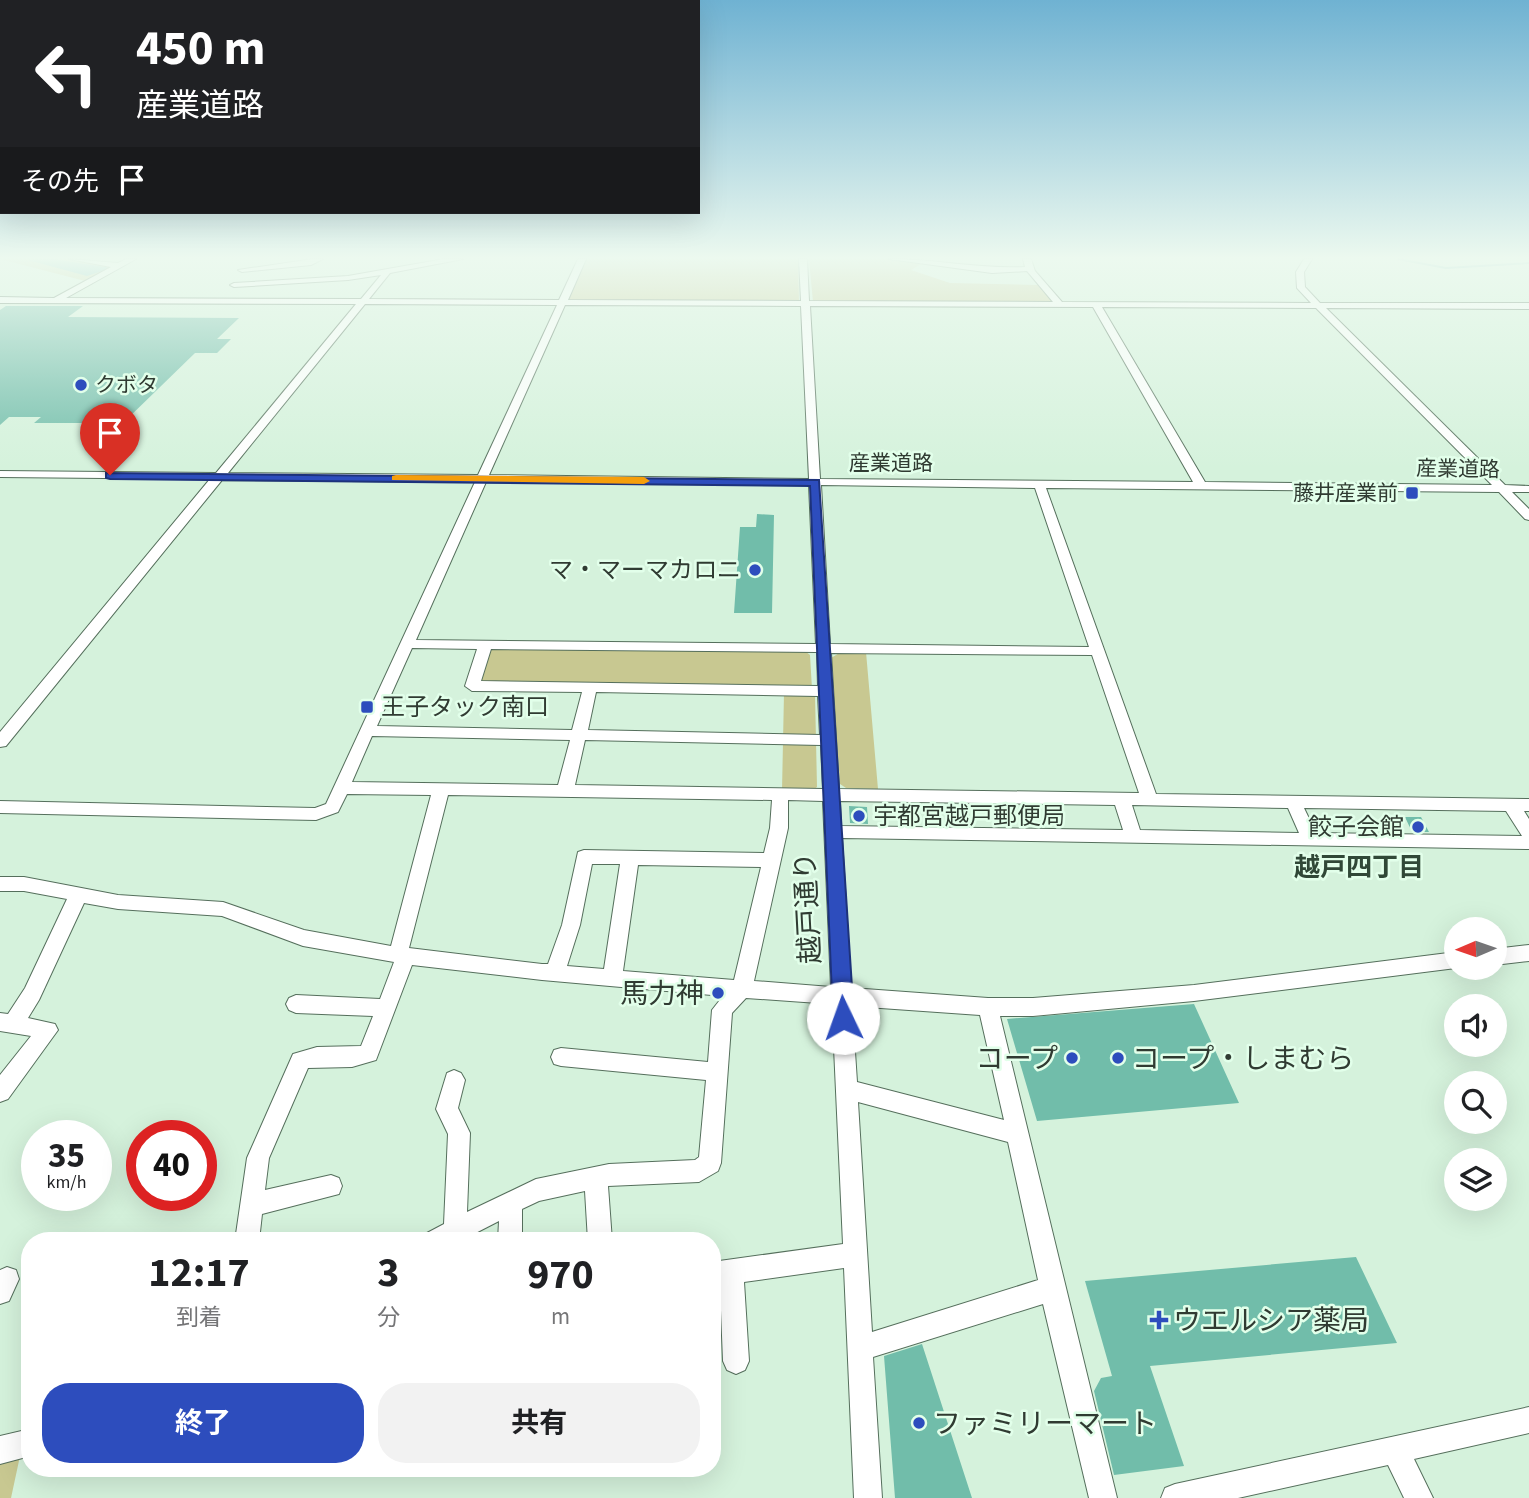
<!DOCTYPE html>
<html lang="ja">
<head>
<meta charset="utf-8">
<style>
	:root { --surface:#fff; --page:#f2f2f2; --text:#202124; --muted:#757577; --accent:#2d4dbd }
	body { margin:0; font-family:"Source Sans 3","Noto Sans JP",sans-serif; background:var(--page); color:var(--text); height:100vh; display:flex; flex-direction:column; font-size:26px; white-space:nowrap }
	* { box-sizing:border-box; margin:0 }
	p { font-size:23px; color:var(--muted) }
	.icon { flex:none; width:38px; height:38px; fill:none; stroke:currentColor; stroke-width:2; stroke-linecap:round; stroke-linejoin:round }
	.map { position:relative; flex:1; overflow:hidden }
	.side { position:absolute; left:21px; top:1232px; width:700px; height:245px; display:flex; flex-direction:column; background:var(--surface); border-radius:28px; box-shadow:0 7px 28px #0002 }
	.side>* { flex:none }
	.hud { position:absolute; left:0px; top:0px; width:700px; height:214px; box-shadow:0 7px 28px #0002; background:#202124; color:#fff; overflow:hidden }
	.needle { width:46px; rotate:268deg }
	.controls { position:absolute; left:1444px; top:917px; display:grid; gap:14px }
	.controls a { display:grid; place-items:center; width:63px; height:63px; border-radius:50%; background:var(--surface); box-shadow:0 7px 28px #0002; font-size:35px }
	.speed { position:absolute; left:21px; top:1120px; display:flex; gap:14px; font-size:35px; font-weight:700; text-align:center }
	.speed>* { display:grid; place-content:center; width:91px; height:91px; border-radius:50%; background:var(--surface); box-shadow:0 7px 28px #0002; line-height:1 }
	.speed small { font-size:18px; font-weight:400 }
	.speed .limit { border:10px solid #d22; background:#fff; color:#111 }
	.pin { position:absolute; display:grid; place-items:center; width:60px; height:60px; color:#fff; margin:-72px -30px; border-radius:50% 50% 50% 0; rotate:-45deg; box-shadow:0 0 7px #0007 }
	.pin .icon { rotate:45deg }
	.me { position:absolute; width:77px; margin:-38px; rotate:357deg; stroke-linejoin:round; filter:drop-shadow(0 0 5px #0008) }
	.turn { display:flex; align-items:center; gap:24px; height:147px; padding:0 21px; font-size:32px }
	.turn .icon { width:91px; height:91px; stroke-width:2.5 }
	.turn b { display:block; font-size:49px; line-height:60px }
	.then { display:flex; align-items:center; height:66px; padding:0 21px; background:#0003; gap:14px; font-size:26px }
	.eta { display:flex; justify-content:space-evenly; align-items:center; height:119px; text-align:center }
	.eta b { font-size:42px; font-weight:700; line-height:49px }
	.primary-button { display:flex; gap:14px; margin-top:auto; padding:14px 21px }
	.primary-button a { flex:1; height:80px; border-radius:28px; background:var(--accent); color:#fff; font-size:28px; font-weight:700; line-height:80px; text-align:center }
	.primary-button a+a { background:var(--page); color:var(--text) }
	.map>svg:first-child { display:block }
	.green { fill:#c8c891 }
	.water { fill:#5baeb1 }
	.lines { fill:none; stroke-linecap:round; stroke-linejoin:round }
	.stream { stroke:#5baeb1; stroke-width:2 }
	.building { fill:#71bdaa }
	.minor-casing { stroke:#556f5c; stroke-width:2 }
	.minor { fill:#fff; fill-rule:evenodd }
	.route { fill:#2d4dbd; stroke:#1d327b; stroke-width:2 }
	.slow { fill:#f59e0b }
	.poi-dot { fill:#2d4dbd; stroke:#e2ffea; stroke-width:2.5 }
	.labels { text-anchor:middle; stroke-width:5; stroke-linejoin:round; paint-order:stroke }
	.far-poi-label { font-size:21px; fill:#303b32; stroke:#e2ffea; text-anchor:start }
	.far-street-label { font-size:21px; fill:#303b32; stroke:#e2ffea }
	.poi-label { font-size:24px; fill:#303b32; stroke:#e2ffea; text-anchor:end }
	.neighbourhood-label { font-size:26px; font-weight:bold; fill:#304837; stroke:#e2ffea }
	.near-street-label { font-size:28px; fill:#303b32; stroke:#e2ffea }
	.near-poi-label { font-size:28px; fill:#303b32; stroke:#e2ffea; text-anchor:start }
</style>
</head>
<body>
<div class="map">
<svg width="1529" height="1498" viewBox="0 0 1529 1498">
	<rect width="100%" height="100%" fill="#d5f2dc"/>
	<path class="green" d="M0,259h74l43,6 -32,16z
		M586,259h212l1,43 -233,-2z
		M809,259h80l32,5 -10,6 39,13 88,2 16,17h-241z
		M488,648l317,3 5,4 2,34 -338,-4z
		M841,652h25l12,137 -32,-1 -6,-4 -9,-126z
		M784,693l31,1 2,93 -7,5 -28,-1z
		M20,1456l-9,42h-11v-37z"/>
	<path class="water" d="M54,259l58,9 -25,8 -59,-16z"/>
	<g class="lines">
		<path class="stream" d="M1398,259l48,9 83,-5"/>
	</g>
	<path class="building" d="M6,306h77l-15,11 171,1 -22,21h14l-14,14h-22l-72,70h-89l7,-6h-32l-9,8v-115z
		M757,514l17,1 -2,98h-38l6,-86h16z
		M849,806l18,1 1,17 -18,-1z
		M1405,817h16l8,15h-17z
		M1194,1004l45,99 -202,18 -30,-102z
		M1356,1257l41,86 -247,23 34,100 -70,9 -20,-84 7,-13 11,-2 -27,-95z
		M922,1344l50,154h-77l-11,-142z"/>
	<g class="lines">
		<g class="minor-casing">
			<path id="minor" d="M69,259l49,4 8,-4h10l-70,39 295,1 20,-24 -33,5 -114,7 -4,-2 4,-2 114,-7 96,-17h19l-73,14 -21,26 190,1 19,-41h8l-18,41 233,1 -2,-42h8l2,42 244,1 -26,-31 -35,2 -103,-14c46,0 91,10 136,8l-2,-8h8l4,12 27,31 249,1 -14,-15 -1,-16 8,-13h8l-8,13 1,15 15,16h209v6l-203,-1 179,177 24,1v6h-17l17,17v11l-4,-1 -26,-27 -453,-4 110,306 373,5v12h-5l5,8v30l-687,-11 9,150 137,10h45l161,-13 262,-33v16l-262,33 -161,15h-33l117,482h-28l-46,-194 -170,53 9,141h-28l-10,-230 -100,14 5,79 -4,9 -9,4 -9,-4 -4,-9 -3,-76 -8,1v-24l131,-18 -11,-240 -86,-6 -14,15 -11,150 -3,8 -19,11 -91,4 4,55h-24l-3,-50 -46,10 -17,8v32h-24l1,-20 -39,20h-37l4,-8 17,-9 4,-90 -12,-25 11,-36 7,-3 7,3 4,7 -7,28 12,25 -3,79 69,-33 73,-15 86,-4 4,-3 7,-77 -145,-14 -7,-2 -3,-7 3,-7 7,-2 147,14 4,-52 11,-14 -181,-16 -130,-15 -36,95 -24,7 -44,1 -39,90 -4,32 66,-15 8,3 3,8 -3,8 -77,20 -3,27h-24l12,-83 46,-104 24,-7 44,-1 12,-30 -77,-3 -7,-3 -3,-6 3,-6 7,-3 84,4 14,-37 -91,-16 -81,-30 -104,-7 -34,-6 -45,97 -11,18 27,6 3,6 -50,69 -8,3v-27l31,-39 -31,-5v-18l8,1 17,-26 42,-89 -43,-8h-24v-14h24l94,18 105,7 81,28 87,16 40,-151 -84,-1 -9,18 -22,8 -316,-7v-12l315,7 11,-4 149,-322 -253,-2 -216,266 -6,1v-15l210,-253 -210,-2v-6l216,2 140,-169 -356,-1v-6l54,1 57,-31zM365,304l192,1 -79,170 -250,-2zM565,305l236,1 8,173 -320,-4zM810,306l283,1 100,175 -373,-3zM1102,307l214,1 176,177 -287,-3zM486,482l323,3 7,159 -400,-4zM821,485l214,3 54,159 -259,-3zM412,648l65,1 -12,37 7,5 110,1 -10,38 -195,-4zM491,649l326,3 1,34 -337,-5zM831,653l261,2 47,138 -300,-4zM596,692l222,4 2,39 -232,-5zM372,736l198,4 -12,45 -206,-3zM585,740l236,5 2,44 -248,-4zM448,795l324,5 -2,28 -6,25 -180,-3 -6,2 -16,73 -14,39h-6l-133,-16zM788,800l35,1 8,186 -77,-6 34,-153zM840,801l275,4 8,25 -282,-4zM1132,805l156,3 11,25 -159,-3zM1304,808l202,3 16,25 -206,-3zM592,864h28l-16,105 -37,-3 13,-41zM638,865l123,2 -27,113 -111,-9zM852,1006l128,9 24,105 -147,-38zM858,1102l150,40 30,138 -166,52z
				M313,259h10l-12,6 -69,7 -4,-2z
				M1529,945v16l-35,4v-16z
				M7,1267l9,3 3,9 -10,22 -9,3v-34z
				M1529,1407v26l-115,26 19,39h-29l-16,-33 -150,33h-77l4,-10 10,-4z
				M30,1429v27l-30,8v-28z"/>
		</g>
		<use href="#minor" class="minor"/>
	</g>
	<linearGradient id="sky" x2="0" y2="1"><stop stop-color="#6fb2d2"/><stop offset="0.55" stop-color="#ecf9ef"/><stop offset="1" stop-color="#ecf9ef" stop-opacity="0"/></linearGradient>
	<rect width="1529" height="469" fill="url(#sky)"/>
	<path class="route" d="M106,473l713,7 35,538 -3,7 -8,2 -7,-2 -3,-7 -23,-532 -700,-7 -4,-1z"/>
	<path class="slow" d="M396,475l248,2 6,4 -6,3 -252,-4v-4z"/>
	<g class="poi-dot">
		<circle cx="81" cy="385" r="7"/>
		<rect x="1405" y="486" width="14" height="14" rx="3.5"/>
		<circle cx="755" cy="570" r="7"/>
		<rect x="360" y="700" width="14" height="14" rx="3.5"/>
		<circle cx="859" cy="816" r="7"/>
		<circle cx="1418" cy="827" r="7"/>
		<circle cx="718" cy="993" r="7"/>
		<circle cx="1072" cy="1058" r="7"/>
		<circle cx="1118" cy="1058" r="7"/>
		<path d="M1155.5 1309.5h7v7h7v7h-7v7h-7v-7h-7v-7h7z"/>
		<circle cx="919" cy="1423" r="7"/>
	</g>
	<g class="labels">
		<g class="far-poi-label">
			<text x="95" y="392">クボタ</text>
			<text x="1398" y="500" text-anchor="end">藤井産業前</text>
		</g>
		<g class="far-street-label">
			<text x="891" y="470">産業道路</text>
			<text transform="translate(1458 469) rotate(1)" y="7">産業道路</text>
		</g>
		<g class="poi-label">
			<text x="741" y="578">マ・マーマカロニ</text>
			<text x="381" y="715" text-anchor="start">王子タック南口</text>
			<text x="873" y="824" text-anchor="start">宇都宮越戸郵便局</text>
			<text x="1404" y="835">餃子会館</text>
		</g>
		<g class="neighbourhood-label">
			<text x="1359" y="876">越戸四丁目</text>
		</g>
		<g class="near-street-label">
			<text transform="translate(807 908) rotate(-93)" y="10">越戸通り</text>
		</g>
		<g class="near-poi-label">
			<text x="704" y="1003" text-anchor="end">馬力神</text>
			<text x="1058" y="1068" text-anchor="end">コープ</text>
			<text x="1132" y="1068">コープ・しまむら</text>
			<text x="1173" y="1330">ウエルシア薬局</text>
			<text x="933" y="1433">ファミリーマート</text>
		</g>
	</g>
</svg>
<div class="controls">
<a><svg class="needle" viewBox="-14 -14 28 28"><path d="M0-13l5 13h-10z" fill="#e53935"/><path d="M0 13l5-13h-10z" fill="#757577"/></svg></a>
<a><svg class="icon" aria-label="sound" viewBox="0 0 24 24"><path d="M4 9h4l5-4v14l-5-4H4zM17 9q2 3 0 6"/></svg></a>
<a><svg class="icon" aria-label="search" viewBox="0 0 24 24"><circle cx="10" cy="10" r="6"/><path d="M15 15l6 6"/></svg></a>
<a><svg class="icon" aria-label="layers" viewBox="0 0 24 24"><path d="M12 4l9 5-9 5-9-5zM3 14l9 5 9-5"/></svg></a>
</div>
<div class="speed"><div>35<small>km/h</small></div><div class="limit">40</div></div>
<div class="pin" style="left:110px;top:475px;background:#d93025"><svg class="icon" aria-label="arrive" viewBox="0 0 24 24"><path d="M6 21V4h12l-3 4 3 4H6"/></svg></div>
<svg class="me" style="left:843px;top:1018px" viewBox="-20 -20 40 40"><circle r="19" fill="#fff"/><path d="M0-13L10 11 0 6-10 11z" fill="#2d4dbd"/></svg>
<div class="hud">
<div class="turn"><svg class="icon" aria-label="left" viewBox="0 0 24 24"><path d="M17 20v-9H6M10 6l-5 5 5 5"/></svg><div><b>450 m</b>産業道路</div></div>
<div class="then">その先<svg class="icon" aria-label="arrive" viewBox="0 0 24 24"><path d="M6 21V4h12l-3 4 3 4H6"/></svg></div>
</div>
<section class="side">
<div class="eta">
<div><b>12:17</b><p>到着</p></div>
<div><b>3</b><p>分</p></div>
<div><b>970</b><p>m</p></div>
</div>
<div class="primary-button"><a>終了</a><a>共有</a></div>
</section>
</div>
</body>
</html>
